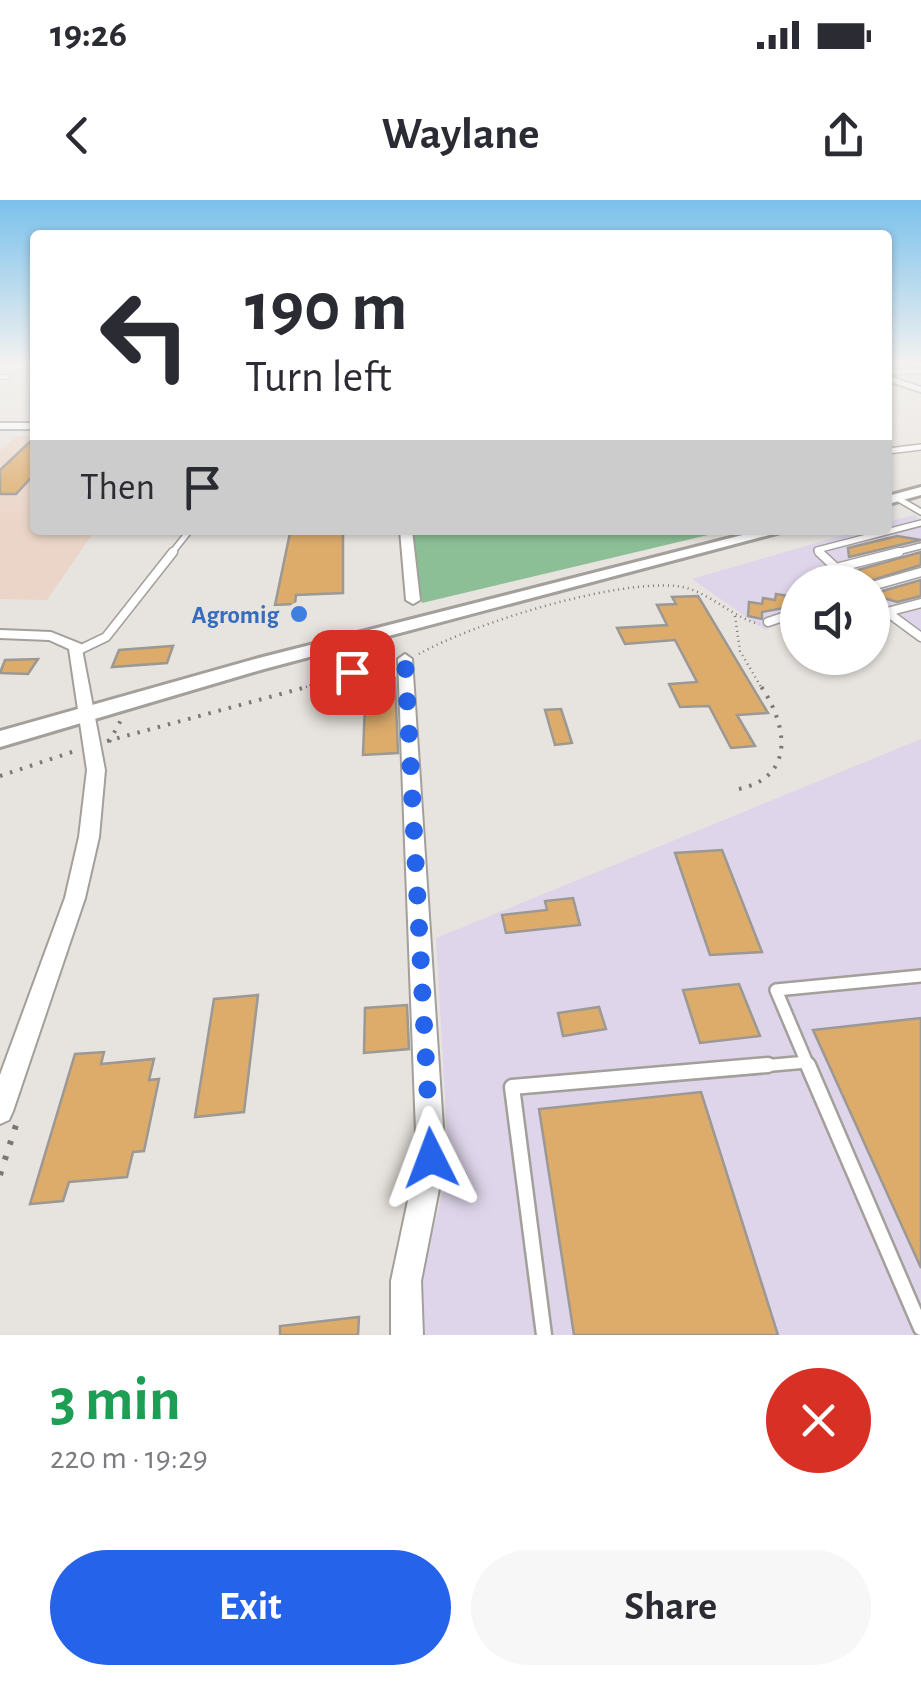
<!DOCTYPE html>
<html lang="en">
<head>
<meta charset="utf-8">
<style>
	:root { --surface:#fff; --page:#f7f7f7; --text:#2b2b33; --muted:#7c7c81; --accent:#2563eb }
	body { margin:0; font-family:"Alegreya Sans",sans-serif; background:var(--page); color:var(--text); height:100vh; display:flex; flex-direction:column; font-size:38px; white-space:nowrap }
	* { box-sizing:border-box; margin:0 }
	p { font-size:32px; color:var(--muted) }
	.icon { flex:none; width:55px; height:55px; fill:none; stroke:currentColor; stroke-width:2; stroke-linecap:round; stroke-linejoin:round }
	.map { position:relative; height:1135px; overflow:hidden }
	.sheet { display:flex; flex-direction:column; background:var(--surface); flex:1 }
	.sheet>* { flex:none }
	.guide { position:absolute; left:30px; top:30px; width:862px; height:305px; border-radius:10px; box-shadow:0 2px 8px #0004; background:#fff; color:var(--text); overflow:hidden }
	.buttons { position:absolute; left:780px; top:365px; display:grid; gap:20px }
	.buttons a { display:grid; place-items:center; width:110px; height:110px; border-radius:50%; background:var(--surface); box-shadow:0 2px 8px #0004; font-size:50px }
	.pin { position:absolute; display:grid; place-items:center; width:85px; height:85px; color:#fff; margin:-42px; border-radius:20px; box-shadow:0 5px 15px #0006 }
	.me { position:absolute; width:110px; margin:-55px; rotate:357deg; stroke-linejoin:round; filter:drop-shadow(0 0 8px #0008) }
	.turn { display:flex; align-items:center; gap:35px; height:210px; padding:0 50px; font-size:45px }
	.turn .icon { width:130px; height:130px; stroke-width:2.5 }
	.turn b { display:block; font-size:70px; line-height:85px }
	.then { display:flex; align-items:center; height:95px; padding:0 50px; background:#0003; gap:20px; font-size:38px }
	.round { display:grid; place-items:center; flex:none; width:105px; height:105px; border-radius:52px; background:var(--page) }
	.headline { display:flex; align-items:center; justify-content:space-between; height:170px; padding:0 50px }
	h1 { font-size:60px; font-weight:600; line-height:75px; color:#1e9e55 }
	.button { display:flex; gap:20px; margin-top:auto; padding:20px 50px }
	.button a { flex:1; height:115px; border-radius:60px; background:var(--accent); color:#fff; font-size:40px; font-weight:600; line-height:115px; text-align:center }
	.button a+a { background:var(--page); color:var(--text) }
	.status { display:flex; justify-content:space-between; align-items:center; height:70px; padding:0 50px; background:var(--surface); direction:ltr }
	.status svg { height:28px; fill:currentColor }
	header { display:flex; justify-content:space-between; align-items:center; height:130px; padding:0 50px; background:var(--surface); font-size:45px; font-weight:600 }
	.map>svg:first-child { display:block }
	.industrial { fill:#ded5ea }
	.education { fill:#ebd5c8 }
	.green { fill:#8cbf96 }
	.building { fill:#ddac6b; stroke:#9c9893; stroke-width:2.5 }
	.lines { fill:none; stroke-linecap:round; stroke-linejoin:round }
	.service-far4-casing { stroke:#a39f9a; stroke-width:6 }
	.service-far3-casing { stroke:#a39f9a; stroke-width:8 }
	.service-far2-casing { stroke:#a39f9a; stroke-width:11 }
	.service-far1-casing { stroke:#a39f9a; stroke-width:16 }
	.service-casing { stroke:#a39f9a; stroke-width:19 }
	.minor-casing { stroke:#a39f9a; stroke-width:4 }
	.tertiary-casing { stroke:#a39f9a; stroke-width:6 }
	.path-far2 { stroke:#7a7774; stroke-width:2.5; stroke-dasharray:1 4; stroke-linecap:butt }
	.path-far1 { stroke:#7a7774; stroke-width:4; stroke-dasharray:2.5 8; stroke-linecap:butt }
	.path { stroke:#7a7774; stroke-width:6; stroke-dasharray:4 12; stroke-linecap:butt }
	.service-far4 { stroke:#fff; stroke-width:4 }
	.service-far3 { stroke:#fff; stroke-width:5 }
	.service-far2 { stroke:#fff; stroke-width:8 }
	.service-far1 { stroke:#fff; stroke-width:11 }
	.service { stroke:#fff; stroke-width:14 }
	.minor { fill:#fff; fill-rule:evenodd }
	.tertiary { fill:#fff; fill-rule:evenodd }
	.route { stroke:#2563eb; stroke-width:18; stroke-dasharray:0 32.4 }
	.shop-dot { fill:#3f7fe0; stroke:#e7e3de; stroke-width:4 }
	.labels { text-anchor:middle; stroke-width:9; stroke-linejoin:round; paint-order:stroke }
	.far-shop-label { font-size:25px; font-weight:bold; fill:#366cbe; stroke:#e7e3de; text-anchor:end }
</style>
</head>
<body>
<div class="status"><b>19:26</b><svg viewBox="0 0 49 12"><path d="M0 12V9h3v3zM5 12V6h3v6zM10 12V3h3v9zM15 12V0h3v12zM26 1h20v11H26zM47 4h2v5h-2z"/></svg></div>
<header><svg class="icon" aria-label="back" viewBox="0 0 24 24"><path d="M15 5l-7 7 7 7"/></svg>Waylane<svg class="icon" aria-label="share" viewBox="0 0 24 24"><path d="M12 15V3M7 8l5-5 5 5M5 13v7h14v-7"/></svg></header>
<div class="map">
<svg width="921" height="1135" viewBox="0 0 921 1135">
	<rect width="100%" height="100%" fill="#e7e3de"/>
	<path class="industrial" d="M914,315l7,5v124l-48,-36 -1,-26h-74l-1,36 -32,12 -73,-51 169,-49h27v-8z
		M921,539v596h-496l-3,-62 27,-105 -13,-230z"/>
	<path class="education" d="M16,236h19v94h60l-48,70 -47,-1v-148z"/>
	<path class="green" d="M411,330h318l-307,73z"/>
	<path class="building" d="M35,237v41l-5,1 -14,15h-16v-24z
		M343,330v63l-47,2 -1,9 -20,1 15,-72z
		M897,336l24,4 -72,17 -1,-9z
		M921,352v13l-55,17h-8l-7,-10z
		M921,380v16l-24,6 -17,-5 -1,-5z
		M776,394l13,2v11l-27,5v7l-14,-3 1,-14 13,2 1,-6 12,2z
		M698,396l70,117 -31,2 18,31 -24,2 -22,-42 -29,1 -11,-23 28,-2 -22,-42 -50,4 -8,-16 50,-3 -10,-20 19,-1 -4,-7z
		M173,446l-6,17 -55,4 7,-17z
		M38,459l-10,15 -28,-1 5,-13z
		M395,478l3,75 -35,2 3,-74z
		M561,509l11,34 -17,2 -10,-35z
		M722,650l40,102 -52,3 -35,-102z
		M573,698l7,27 -74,8 -4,-18 45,-5 -2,-9z
		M739,784l21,52 -60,7 -17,-53z
		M258,795l-14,117 -49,5 19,-118z
		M407,805l2,44 -45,4 1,-45z
		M599,807l7,22 -43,7 -5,-23z
		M921,818v250l-108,-238z
		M104,852l-3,12 53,-5 -5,21 10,-1 -15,72 -11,1 -6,25 -58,5 -6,19 -33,3 45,-150z
		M701,892l77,243h-204l-35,-226z
		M359,1117l-1,18h-78v-9z"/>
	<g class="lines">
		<g class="service-far4-casing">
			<path id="service-far4" d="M0,177h8
				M904,249l17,-2"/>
		</g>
		<g class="service-far3-casing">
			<path id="service-far3" d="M888,251l33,-4
				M897,298l24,14
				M171,354l19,-24
				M822,354l-5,-4 104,-27
				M889,354l32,-8"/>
		</g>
		<g class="service-far2-casing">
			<path id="service-far2" d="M819,352l32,30
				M836,368l63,-16
				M872,386l49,-14
				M872,401l49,36
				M887,412l34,-9
				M768,422l30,-10
				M77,451l29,-14 67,-85"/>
		</g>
		<g class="service-far1-casing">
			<path id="service-far1" d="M739,868l68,-6
				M809,868l-33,-78 145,-14"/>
		</g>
		<g class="service-casing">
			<path id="service" d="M808,865l113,263
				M544,1135l-32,-248 256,-22"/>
		</g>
		<g class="minor-casing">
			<path id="minor" d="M921,169v4l-33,1v-4z
				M888,176l33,11v5l-33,-11z
				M0,223h35v6h-35z
				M400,330h12l8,70 -7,4 -7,-4z
				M0,430l51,2 30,12 24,126 -6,67 -14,61 -72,213 -4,9 -9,4v-49l65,-177 14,-61 8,-67 -18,-121 -20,-9 -49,-2z
				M405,454l7,5 33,499 -24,123 2,54h-32v-54l26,-123 -19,-499z"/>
		</g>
		<g class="tertiary-casing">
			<path id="tertiary" d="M921,287v8l-33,9v-8z
				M762,330h26l-524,139 -264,78v-16l259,-73z"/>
		</g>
		<path class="path-far2" d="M735,416l5,35 21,36
			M419,454c55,-31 194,-74 257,-68 31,3 53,30 83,38
			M306,487l85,-25"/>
		<path class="path-far1" d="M107,541l207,-56
			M109,542l12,-22
			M0,576l78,-26
			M739,589c59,-13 47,-67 21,-104"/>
		<path class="path" d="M0,975l17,-53"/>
		<use href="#service-far4" class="service-far4"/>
		<use href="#service-far3" class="service-far3"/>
		<use href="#service-far2" class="service-far2"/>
		<use href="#service-far1" class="service-far1"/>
		<use href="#service" class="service"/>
		<use href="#minor" class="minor"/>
		<use href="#tertiary" class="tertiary"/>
	</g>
	<linearGradient id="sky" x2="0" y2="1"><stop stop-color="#7ac1ec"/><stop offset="0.51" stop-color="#f4f2f0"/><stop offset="1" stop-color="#f4f2f0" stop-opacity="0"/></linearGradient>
	<rect width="921" height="323" fill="url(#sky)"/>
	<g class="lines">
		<path class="route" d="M352,472l26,-9 27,-4 26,499"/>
	</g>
	<circle class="shop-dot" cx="299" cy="414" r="10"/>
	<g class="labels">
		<g class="far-shop-label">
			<text x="279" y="423">Agromig</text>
		</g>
	</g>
</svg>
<div class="buttons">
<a><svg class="icon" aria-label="sound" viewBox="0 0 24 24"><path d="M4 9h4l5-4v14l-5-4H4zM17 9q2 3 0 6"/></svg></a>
</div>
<div class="pin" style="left:352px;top:472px;background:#d93025"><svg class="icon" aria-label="arrive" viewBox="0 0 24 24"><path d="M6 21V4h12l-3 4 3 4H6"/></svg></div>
<svg class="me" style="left:431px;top:958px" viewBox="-20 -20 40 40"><path d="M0-17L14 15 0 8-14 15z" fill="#2563eb" stroke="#fff" stroke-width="4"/></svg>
<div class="guide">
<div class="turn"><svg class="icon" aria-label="left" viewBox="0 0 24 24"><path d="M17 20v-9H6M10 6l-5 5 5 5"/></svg><div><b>190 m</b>Turn left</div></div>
<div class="then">Then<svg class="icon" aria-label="arrive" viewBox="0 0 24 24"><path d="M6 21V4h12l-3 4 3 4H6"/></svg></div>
</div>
</div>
<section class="sheet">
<div class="headline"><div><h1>3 min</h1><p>220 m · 19:29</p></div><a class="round" style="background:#d93025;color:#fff"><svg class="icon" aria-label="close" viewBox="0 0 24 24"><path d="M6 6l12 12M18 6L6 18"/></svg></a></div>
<div class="button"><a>Exit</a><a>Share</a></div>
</section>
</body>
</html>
